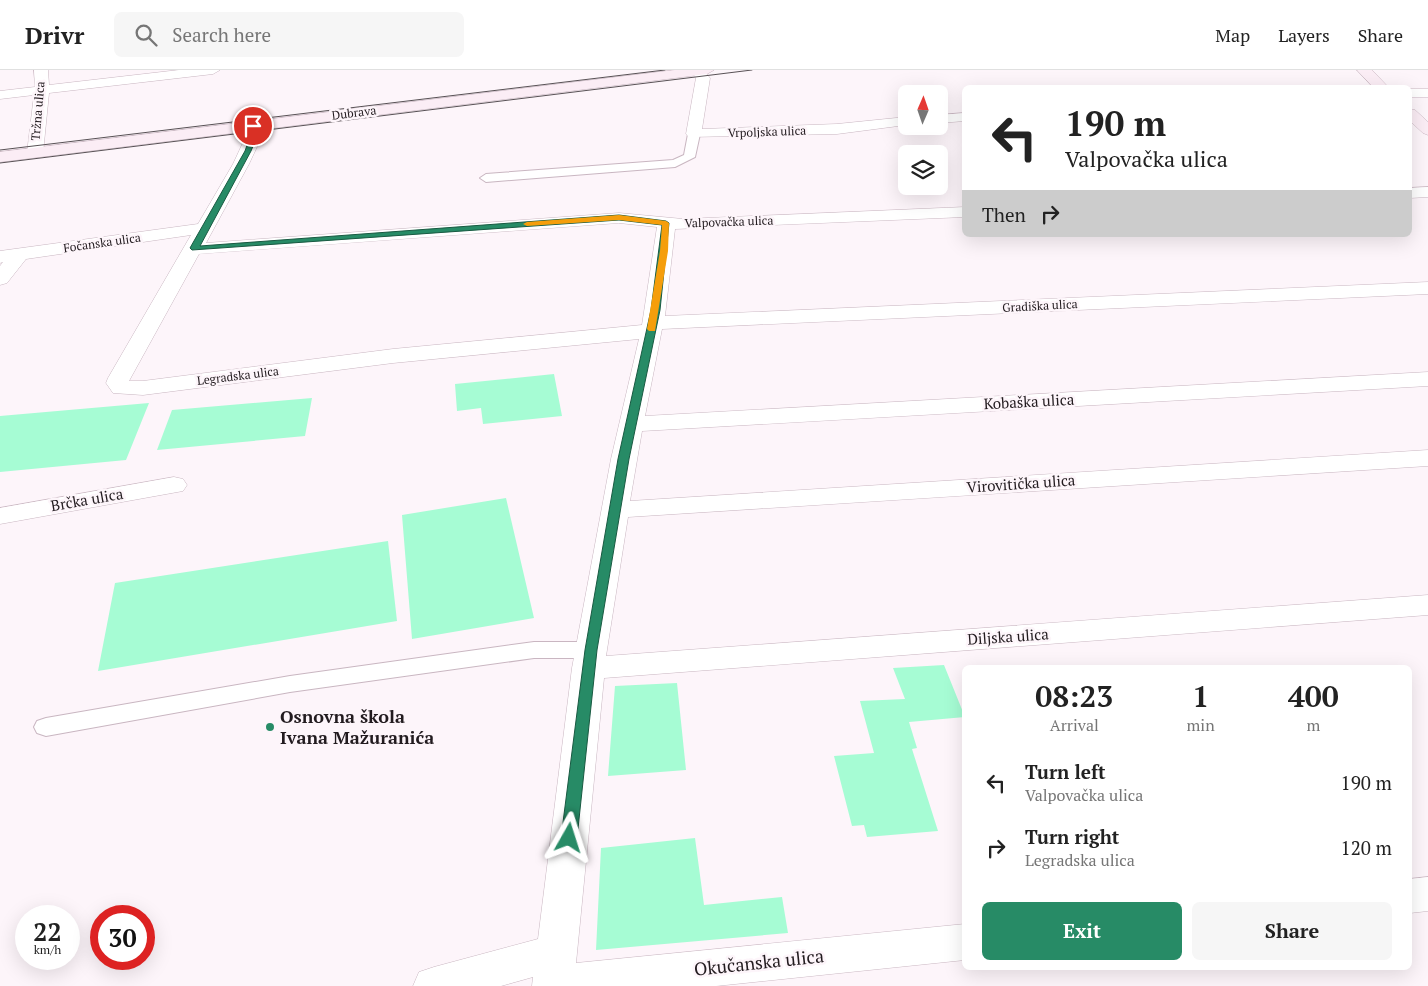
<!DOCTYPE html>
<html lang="en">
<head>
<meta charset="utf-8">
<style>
	:root { --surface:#fff; --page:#f6f6f6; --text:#222; --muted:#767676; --line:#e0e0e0; --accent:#278b66 }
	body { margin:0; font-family:"PT Serif",serif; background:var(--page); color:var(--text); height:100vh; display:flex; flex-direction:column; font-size:19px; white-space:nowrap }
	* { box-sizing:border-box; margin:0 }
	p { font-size:16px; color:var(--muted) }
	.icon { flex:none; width:28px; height:28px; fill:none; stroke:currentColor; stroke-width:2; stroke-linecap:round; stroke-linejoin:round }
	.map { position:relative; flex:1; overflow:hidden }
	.drawer { position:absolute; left:962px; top:595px; width:450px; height:305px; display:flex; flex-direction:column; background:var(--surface); border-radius:8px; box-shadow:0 5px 20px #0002 }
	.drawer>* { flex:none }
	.hud { position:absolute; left:962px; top:15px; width:450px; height:152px; border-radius:8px; box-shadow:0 5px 20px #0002; background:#fff; color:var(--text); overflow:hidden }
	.needle { width:32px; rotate:2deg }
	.fabs { position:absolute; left:898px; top:15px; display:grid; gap:10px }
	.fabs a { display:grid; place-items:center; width:50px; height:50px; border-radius:8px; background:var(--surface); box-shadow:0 5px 20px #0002; font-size:25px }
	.speed { position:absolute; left:15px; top:835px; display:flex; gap:10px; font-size:25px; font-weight:700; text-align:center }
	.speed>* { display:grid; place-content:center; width:65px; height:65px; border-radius:50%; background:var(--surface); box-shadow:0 5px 20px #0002; line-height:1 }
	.speed small { font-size:12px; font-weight:400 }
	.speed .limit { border:8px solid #d22; background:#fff; color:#111 }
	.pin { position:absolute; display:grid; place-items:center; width:42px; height:42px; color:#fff; margin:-21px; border:2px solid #fff; border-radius:50%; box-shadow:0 1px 5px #0007 }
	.me { position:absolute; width:55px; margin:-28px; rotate:6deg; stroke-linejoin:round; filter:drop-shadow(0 0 4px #0008) }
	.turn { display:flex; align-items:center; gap:18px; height:105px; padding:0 20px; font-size:22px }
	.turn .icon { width:65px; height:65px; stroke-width:2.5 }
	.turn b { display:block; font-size:35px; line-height:42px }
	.then { display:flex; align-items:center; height:48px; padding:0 20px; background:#0003; gap:10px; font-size:19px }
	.eta { display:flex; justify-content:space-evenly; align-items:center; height:85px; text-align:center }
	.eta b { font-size:30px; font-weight:800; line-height:35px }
	.button { display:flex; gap:10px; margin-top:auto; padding:10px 20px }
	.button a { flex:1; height:58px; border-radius:8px; background:var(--accent); color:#fff; font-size:20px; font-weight:800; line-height:58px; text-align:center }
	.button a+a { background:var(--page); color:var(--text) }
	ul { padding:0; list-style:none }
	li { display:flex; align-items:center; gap:15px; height:65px; padding:0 20px }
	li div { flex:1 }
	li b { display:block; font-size:19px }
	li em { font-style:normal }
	header { display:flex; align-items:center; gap:30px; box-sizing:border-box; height:70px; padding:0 25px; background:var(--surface); border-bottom:1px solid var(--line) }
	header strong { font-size:24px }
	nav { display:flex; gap:28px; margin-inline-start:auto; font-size:18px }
	.search { width:350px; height:45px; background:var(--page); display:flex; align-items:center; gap:12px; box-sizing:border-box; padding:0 18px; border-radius:8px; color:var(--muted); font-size:19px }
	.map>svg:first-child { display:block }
	.green { fill:#a6fcd4 }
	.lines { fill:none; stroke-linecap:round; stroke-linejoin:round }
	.lane-casing { stroke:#c9b6c1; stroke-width:2 }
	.street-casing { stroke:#c9b6c1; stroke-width:1 }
	.secondary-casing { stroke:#c9b6c1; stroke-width:1 }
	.lane { fill:#fff; fill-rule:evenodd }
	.street { fill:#fff; fill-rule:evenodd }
	.secondary { fill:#fbedf5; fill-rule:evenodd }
	.tram { stroke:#585155; stroke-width:1 }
	.route { fill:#278b66; stroke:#195a42 }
	.slow { fill:#f59e0b }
	.poi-dot { fill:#278b66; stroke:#fdf5fa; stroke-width:2 }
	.labels { text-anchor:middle; stroke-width:5; stroke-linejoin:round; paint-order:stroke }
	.far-street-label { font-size:12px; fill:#221b1f; stroke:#fdf5fa }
	.street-label { font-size:15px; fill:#221b1f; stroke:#fdf5fa }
	.near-poi-label { font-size:18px; font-weight:bold; fill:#221b1f; stroke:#fdf5fa; text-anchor:start }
	.near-street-label { font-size:18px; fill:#221b1f; stroke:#fdf5fa }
</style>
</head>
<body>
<header>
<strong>Drivr</strong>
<div class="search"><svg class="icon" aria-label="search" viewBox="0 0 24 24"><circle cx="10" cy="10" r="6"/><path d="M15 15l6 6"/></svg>Search here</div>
<nav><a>Map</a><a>Layers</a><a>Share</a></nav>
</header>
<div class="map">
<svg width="1428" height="916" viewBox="0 0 1428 916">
	<rect width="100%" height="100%" fill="#fdf5fa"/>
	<path class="green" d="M554,304l8,42 -79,8 -2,-16 -24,3 -2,-27z
		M312,328l-7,38 -148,14 15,-40z
		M149,333l-23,57 -126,12v-56z
		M506,428l28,120 -122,21 -10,-124z
		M388,471l9,80 -299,50 17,-88z
		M944,595l21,52 -56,5 8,26 -5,1 26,82 -71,6 -3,-12 -12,1 -18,-70 40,-3 -14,-52 45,-2 -12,-31z
		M677,613l9,87 -78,6 7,-90z
		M695,768l9,67 78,-8 6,36 -192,17 5,-102z"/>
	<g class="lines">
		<g class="lane-casing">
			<path id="lane" d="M694,61l6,3 -5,23 -20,10 -189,15 -6,-4 6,-4 187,-14 11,-5 4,-21z
				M534,572h57l8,2 3,6 -3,6 -8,2h-57l-244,34 -244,44 -9,-3 -3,-6 3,-6 9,-3 244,-42z"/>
		</g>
		<g class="street-casing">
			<path id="street" d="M34,0h14l1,15 130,-15h41l-7,4 -164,19 -6,60 -2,3h-12l-2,-3 7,-58 -34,4v-8l35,-4z
				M691,0h12l7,8 -8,51 135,-5 69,-7v8l-69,9 -148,3 -3,-3 10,-56z
				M1410,19h18v8h-18z
				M965,43v8l-26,2v-8z
				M253,52l5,1 5,11 -14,30 -43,79 413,-30 64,6 282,-12v10l-290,12 -10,87 763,-34v12l-766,35 -17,87 783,-44v14l-786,45 -12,70 798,-51v16l-800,51 -22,139 822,-61v20l-824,63 -28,285 389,-39v36l-249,26h-184l1,-9 -32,9h-88l6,-14 15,-5 104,-28 34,-271 39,-209 28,-120 -246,24 -250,32 -30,-2 -7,-10 2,-5 83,-143 -165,24 -19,24 -7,2v-19l3,-4 -3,1v-12l198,-27 35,-60 14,-30 -1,-8 2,-3zM619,153l38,4 -15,98 -249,24 -250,32h-14l70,-127z
				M1428,117v10l-18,1v-10z
				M174,407l9,2 4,6 -4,6 -183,33v-16z
				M1428,807v34l-18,2v-34z"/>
		</g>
		<g class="secondary-casing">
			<path id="secondary" d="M675,0h39l-7,4 -707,88v-10z
				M1357,0h15l17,18h-15z
				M1410,39l5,1 13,12v13l-5,-2 -13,-12z"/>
		</g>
		<use href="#lane" class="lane"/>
		<use href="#street" class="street"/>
		<use href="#secondary" class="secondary"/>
		<path class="tram" d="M0,80l665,-80
			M0,93l752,-93"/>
	</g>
	<path class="route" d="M253,54l3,2 2,8 -7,17 -51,95 419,-31 47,6 3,2 -9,87 -31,149 -32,191 -20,188 -2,5 -6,2 -5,-2 -3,-5 24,-188 33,-191 33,-149 11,-85 -43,-5 -427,30 -2,-2 55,-97 6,-17 -1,-8z"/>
	<path class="slow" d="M619,145l47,6 3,2 -1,28 -13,80h-6l-2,-2 13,-78 2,-26 -43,-5 -92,6 -4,-2 4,-2z"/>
	<circle class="poi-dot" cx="270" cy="657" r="5"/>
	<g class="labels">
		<g class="far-street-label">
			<text transform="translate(38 41) rotate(-85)" y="4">Tržna ulica</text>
			<text transform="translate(354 43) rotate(-7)" y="4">Dubrava</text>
			<text transform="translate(767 62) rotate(-2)" y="4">Vrpoljska ulica</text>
			<text transform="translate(729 152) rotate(-2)" y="4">Valpovačka ulica</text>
			<text transform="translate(102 173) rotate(-8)" y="4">Fočanska ulica</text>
			<text transform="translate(1040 236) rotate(-3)" y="4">Gradiška ulica</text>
			<text transform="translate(238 306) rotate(-7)" y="4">Legradska ulica</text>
		</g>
		<g class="street-label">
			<text transform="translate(1029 332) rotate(-3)" y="5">Kobaška ulica</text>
			<text transform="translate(1021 414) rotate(-4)" y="5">Virovitička ulica</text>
			<text transform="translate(87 430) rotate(-10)" y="5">Brčka ulica</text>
			<text transform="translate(1008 567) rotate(-4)" y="5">Diljska ulica</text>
		</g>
		<g class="near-poi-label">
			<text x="280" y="653">Osnovna škola<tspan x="280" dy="21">Ivana Mažuranića</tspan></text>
		</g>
		<g class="near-street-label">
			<text transform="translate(759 893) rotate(-6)" y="6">Okučanska ulica</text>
		</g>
	</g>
</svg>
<div class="fabs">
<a><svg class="needle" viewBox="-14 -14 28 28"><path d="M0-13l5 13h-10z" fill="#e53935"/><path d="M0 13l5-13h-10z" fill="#767676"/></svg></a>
<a><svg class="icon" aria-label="layers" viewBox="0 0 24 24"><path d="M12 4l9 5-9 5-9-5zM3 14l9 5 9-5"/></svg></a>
</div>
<div class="speed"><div>22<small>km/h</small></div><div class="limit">30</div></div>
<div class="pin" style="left:253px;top:56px;background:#d93025"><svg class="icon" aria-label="arrive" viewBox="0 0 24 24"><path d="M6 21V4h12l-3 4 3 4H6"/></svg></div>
<svg class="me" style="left:569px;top:768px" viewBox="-20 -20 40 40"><path d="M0-17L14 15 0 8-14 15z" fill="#278b66" stroke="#fff" stroke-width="4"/></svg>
<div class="hud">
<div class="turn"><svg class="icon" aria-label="left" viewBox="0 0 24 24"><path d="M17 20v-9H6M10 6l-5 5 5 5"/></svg><div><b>190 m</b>Valpovačka ulica</div></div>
<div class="then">Then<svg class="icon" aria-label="right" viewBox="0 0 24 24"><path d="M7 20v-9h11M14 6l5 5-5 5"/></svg></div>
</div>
<section class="drawer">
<div class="eta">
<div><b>08:23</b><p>Arrival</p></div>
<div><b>1</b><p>min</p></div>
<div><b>400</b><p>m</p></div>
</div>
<ul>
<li><svg class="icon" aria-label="left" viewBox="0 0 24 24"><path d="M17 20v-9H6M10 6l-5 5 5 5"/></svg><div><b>Turn left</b><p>Valpovačka ulica</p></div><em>190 m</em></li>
<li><svg class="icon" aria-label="right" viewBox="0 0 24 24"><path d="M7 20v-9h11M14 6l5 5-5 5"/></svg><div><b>Turn right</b><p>Legradska ulica</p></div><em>120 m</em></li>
</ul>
<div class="button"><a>Exit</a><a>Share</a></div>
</section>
</div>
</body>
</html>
